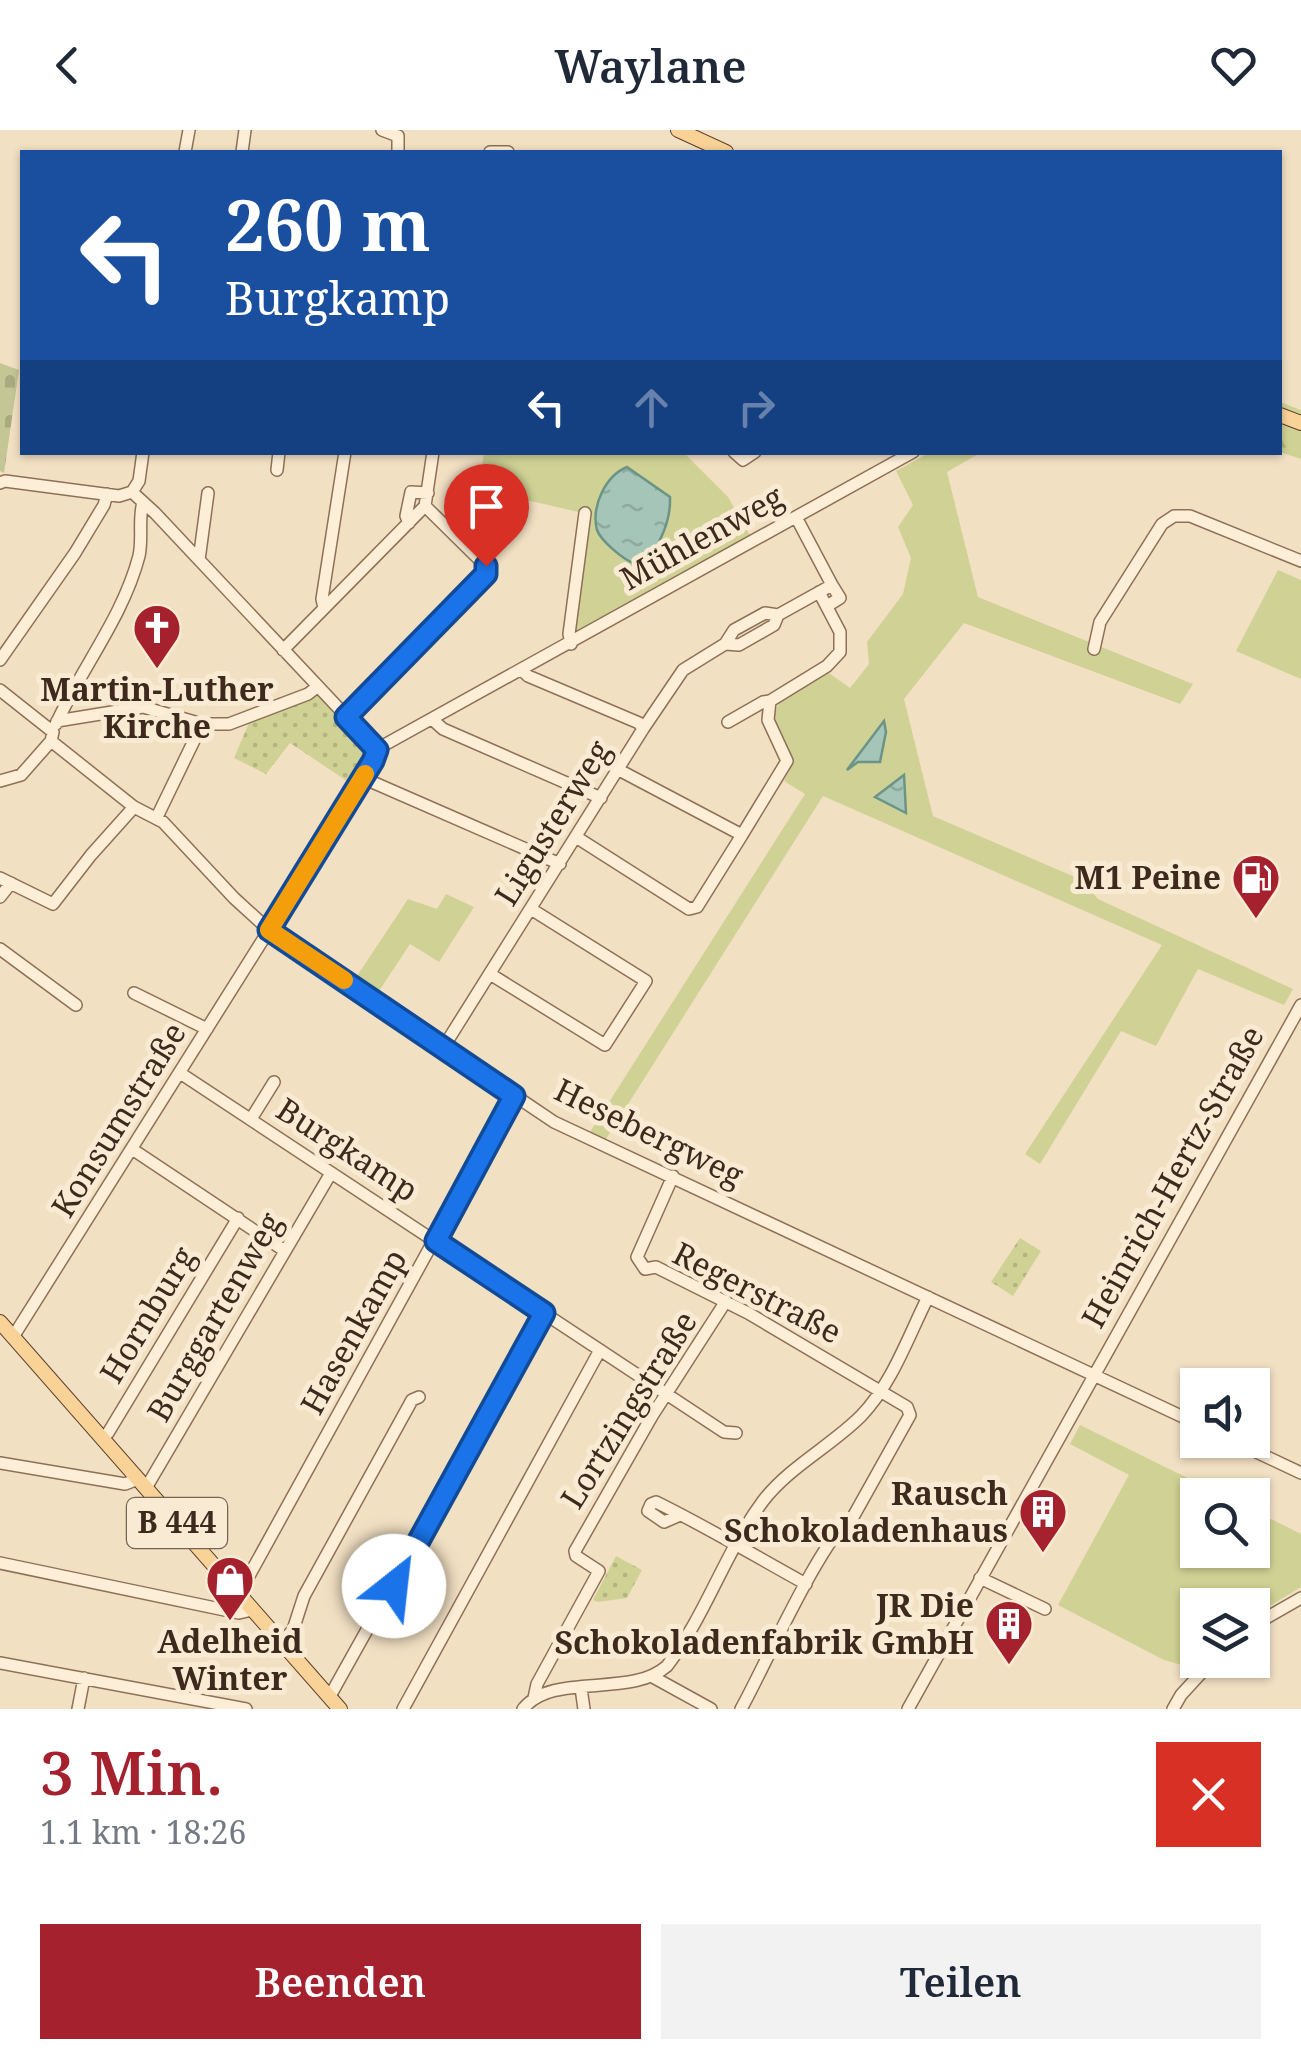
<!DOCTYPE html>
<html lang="de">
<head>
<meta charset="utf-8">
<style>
	:root { --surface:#fff; --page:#f2f2f3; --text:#1f2937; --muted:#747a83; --accent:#a4212d }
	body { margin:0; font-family:"Noto Serif",serif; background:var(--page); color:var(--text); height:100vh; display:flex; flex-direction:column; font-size:38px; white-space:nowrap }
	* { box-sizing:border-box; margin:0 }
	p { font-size:32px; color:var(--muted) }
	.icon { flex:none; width:55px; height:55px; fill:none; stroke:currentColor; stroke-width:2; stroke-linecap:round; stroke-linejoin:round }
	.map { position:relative; height:1579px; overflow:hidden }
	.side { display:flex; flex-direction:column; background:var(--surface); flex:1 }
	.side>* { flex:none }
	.banner { position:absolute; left:20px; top:20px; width:1262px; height:305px; border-radius:0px; box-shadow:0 2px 8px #0004; background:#1a4fa0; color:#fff; overflow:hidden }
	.controls { position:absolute; left:1180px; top:1238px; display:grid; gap:20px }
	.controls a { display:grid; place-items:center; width:90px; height:90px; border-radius:0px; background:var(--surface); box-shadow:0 2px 8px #0004; font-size:50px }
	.pin { position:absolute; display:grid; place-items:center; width:85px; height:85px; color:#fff; margin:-102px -42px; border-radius:50% 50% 50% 0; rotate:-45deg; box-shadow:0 0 10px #0007 }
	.pin .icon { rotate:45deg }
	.me { position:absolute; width:110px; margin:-55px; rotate:29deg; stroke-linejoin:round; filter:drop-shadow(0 0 8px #0008) }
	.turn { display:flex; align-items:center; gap:35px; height:210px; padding:0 40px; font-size:45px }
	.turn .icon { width:130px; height:130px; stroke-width:2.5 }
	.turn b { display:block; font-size:70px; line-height:85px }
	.lanes { display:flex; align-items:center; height:95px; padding:0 40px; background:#0003; justify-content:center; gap:50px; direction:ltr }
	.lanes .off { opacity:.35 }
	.round { display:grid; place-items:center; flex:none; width:105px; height:105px; border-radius:0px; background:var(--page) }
	.overview { display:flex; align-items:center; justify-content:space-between; height:170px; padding:0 40px }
	h1 { font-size:60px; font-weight:600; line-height:75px; color:var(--accent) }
	.primary-button { display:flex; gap:20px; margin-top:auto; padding:20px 40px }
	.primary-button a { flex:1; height:115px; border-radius:0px; background:var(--accent); color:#fff; font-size:40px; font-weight:600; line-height:115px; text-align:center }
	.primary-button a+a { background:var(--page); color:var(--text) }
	header { display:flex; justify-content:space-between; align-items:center; height:130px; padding:0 40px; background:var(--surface); font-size:45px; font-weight:600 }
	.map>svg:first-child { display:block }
	.green { fill:#d0d295 }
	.forest { fill:url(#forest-firs) }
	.cemetery { fill:url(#cemetery-stones) }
	.park { fill:url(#park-dots) }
	.water { fill:url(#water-ripples); stroke:#6b9486; stroke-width:2.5 }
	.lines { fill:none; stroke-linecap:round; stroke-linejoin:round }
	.minor-casing { stroke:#8f7057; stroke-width:14 }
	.major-casing { stroke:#5c3e2c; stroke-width:16 }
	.minor { stroke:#fceed7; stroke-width:11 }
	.major { stroke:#f9d297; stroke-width:14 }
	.route-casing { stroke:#114b97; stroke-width:25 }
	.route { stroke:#1a73e8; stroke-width:18 }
	.slow { stroke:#f59e0b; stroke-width:18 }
	.labels { text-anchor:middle; stroke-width:10; stroke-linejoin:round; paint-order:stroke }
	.shield { fill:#f9ebd3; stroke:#756454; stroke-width:2.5 }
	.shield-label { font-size:30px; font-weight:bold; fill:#3d2a1d }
	.street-label { font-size:32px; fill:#3d2a1d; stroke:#f9ebd3 }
	.poi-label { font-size:32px; font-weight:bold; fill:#3d2a1d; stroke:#f9ebd3; text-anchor:end }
</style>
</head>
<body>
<header><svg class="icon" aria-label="back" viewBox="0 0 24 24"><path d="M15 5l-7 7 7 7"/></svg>Waylane<svg class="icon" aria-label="heart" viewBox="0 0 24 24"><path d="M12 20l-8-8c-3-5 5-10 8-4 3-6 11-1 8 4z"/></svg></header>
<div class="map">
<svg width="1301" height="1579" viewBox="0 0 1301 1579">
	<defs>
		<pattern id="forest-firs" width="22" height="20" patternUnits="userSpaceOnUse" patternTransform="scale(2.5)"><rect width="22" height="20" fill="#d0d295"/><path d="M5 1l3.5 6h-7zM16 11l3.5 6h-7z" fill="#b4b480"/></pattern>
		<pattern id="cemetery-stones" width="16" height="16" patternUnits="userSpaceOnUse" patternTransform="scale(2.5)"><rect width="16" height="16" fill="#c4c695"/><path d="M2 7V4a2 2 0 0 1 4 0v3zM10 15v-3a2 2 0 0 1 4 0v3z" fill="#a9aa80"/></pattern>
		<pattern id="park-dots" width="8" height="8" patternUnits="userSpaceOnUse" patternTransform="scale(2.5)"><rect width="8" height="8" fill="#d0d295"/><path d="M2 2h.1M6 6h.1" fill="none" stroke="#b4b480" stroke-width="1.8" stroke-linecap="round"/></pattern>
		<pattern id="water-ripples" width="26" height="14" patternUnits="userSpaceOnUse" patternTransform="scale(2.5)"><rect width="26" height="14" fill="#a5c5b9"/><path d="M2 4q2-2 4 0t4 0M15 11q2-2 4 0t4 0" fill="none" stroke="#8fa99f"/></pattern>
	</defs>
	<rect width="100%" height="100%" fill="#f2e0c3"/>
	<path class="green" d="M484,323h200l44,44 23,40 -175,97 -2,-2 13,-118 -108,-25z
		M929,323h51l-33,19 31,125 215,87 -13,20 -216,-81 -60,76 29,117 149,64 16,19 195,90 -9,16 -86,-36 -42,77 -35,-15 -81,133 -15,-10 137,-209 -339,-149 -217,343 -16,-7 215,-338 -21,-13 10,-18 -21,-44 6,-17 47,-31 24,17 19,-24 -2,-22 36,-48 8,-36 -13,-31 15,-22 -17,-34z
		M1278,440l23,10v99l-65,-28z
		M446,764l28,13 -35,55 -29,-18 -33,50 -22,-15 53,-80 29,10z
		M1080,1295l142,70h-24v55h54l1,-40 48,24v53l-48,29 -1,-11h-54l-1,54 -8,8 -25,-7 -106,-55 71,-130 -59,-31z"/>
	<path class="forest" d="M1280,272l21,8v49l-21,-7z"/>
	<path class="cemetery" d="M0,233l19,7 -15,103 -4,-2z"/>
	<path class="park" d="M317,564c16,15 55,41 46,67 -3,7 -11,15 -16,20l-57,-38 -24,31 -32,-16 15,-35z
		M1020,1108l21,13 -28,45 -22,-14z
		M616,1426l26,14 -15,28 -29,4 -5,-2z"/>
	<path class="water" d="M627,337l43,30c1,22 -12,63 -37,66 -10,-4 -32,-22 -36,-33 -6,-23 8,-54 30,-63z
		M884,591l2,11 -6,30h-22l-11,8z
		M904,645l2,38 -31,-16z"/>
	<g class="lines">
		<g class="minor-casing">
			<path id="minor" d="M382,0l16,6v16
				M185,22l4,-22
				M242,22l3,-22
				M490,22h18
				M734,322l9,8 12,-8
				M277,340l2,-18
				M0,353l5,-2 114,15 13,-4
				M132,362l23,21 222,236
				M132,362l7,-11 4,-29
				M409,393l-3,-7 5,-24 17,1
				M199,430l9,-67
				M827,476l13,-8 -8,-13
				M324,478l-2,-9 23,-147
				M571,514l-2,-10 16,-121
				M725,514l14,1 35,-20 4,-10
				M1094,519l6,-27 62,-98 12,-8h16l111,45
				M283,520l142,-144 8,-54
				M0,530l75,-107 29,-48 3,-11
				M522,540l6,6 111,47 4,6
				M0,560l53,42 -2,9 83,66 29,15 71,76 35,32 285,192 644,302
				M346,587l140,-143v-8l-61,-60
				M433,590l10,9 158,69
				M57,591l86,-14 59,17h27l79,-30 9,-7
				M728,592l35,-20 7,-1
				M56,594c26,-57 67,-107 83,-168 4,-18 -1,-36 4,-54
				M363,648l197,86
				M0,651l21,-6 30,-34
				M157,687l45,-93
				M742,705l45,-74 -19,-41 2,-19 57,-35 13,-14v-20l-21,-40
				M576,707l113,72 8,-2 45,-72 -123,-65
				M0,748l53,26 38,-49 43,-48
				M0,767l11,-14
				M0,819l76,56
				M490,844l115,71 41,-64 -115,-72
				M134,863l73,36
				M443,918l200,-319 40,-59 42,-26 9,-14 31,-17 13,2 54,-30 -36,-68
				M180,943l544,359 12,1
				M251,989l23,-37
				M132,1019l153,102
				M673,1046l-36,81 8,12 11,-2 92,46 159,94 3,8 -57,102c-29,15 -91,155 -112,192
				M13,1207l256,-407 108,-181 536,-297
				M102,1308l6,-5 130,-215
				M1231,1310l70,33
				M0,1333l125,21 13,-5
				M146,1358l185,-315
				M680,1385l-16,7 -16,-11 3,-7 5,-2c51,25 101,55 150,82
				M0,1433l239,50 13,-3
				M980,1448l65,31
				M239,1464l275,-499
				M1252,1496l49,-28
				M282,1512l11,-12 11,-34 108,-196 7,-3
				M0,1533l246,46
				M653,1547l58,32
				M581,1558l3,21
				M330,1566l214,-383
				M534,1568l3,-14 62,-113 -23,-15 -1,-5 77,-135 74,-115
				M78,1579l6,-31
				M403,1579l197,-359
				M523,1579c30,-38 107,-10 144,-43 39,-51 58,-114 96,-165 26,-34 68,-55 98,-85 31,-32 47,-79 67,-119
				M908,1579l393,-704
				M1173,1579l8,-14 32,-35"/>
		</g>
		<g class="major-casing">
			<path id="major" d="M678,0l48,22
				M1280,285l21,8
				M0,1192l340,387"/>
		</g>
		<use href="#minor" class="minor"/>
		<use href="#major" class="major"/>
	</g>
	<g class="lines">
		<g class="route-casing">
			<path id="route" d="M394,1456l150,-273 -108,-72 78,-145 -245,-166 104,-169 4,-11 -31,-33 140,-143v-8"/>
		</g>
		<use href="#route" class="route"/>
		<path class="slow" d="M344,850l-75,-50 96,-156"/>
	</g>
	<defs>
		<g id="church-pin" transform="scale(2.5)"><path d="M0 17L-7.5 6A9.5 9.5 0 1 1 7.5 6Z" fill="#a4212d" stroke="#f9ebd3"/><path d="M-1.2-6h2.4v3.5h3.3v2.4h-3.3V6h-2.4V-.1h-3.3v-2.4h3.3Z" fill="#fff"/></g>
		<g id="fuel-pin" transform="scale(2.5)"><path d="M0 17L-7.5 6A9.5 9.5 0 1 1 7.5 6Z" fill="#a4212d" stroke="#f9ebd3"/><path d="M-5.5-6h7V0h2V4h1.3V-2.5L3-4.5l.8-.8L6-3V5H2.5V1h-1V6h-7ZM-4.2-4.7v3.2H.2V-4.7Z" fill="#fff"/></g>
		<g id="building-pin" transform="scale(2.5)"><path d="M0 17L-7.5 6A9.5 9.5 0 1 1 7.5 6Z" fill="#a4212d" stroke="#f9ebd3"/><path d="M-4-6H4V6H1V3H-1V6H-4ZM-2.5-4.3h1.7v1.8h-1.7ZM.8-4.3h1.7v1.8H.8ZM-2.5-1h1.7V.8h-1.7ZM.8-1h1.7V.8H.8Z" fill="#fff"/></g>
		<g id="shop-pin" transform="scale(2.5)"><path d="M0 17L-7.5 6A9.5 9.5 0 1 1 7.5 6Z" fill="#a4212d" stroke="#f9ebd3"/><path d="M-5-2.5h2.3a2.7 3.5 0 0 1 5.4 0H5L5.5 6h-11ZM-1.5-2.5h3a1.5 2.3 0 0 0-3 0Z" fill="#fff"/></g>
	</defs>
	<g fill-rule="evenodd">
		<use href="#church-pin" x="157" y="498"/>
		<use href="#fuel-pin" x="1256" y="748"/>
		<use href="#building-pin" x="1043" y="1382"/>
		<use href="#shop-pin" x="230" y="1450"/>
		<use href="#building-pin" x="1009" y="1494"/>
	</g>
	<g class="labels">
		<rect class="shield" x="127" y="1368" width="100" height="50" rx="8"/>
		<g class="shield-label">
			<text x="177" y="1403">B 444</text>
		</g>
		<g class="street-label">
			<text transform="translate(702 408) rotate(-29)" y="11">Mühlenweg</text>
			<text transform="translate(553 693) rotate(-58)" y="11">Ligusterweg</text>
			<text transform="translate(119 990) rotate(-58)" y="11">Konsumstraße</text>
			<text transform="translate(649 1003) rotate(26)" y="11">Hesebergweg</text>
			<text transform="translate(347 1020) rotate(33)" y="11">Burgkamp</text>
			<text transform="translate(1173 1047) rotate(-61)" y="11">Heinrich-Hertz-Straße</text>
			<text transform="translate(757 1163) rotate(27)" y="11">Regerstraße</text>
			<text transform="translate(148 1185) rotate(-59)" y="11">Hornburg</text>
			<text transform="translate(215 1187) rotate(-60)" y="11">Burggartenweg</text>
			<text transform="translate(354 1202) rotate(-61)" y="11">Hasenkamp</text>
			<text transform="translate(629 1280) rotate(-58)" y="11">Lortzingstraße</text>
		</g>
		<g class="poi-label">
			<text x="157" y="571" text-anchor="middle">Martin-Luther<tspan x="157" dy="37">Kirche</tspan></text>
			<text x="1221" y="759">M1 Peine</text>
			<text x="1008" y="1375">Rausch<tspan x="1008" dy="37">Schokoladenhaus</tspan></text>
			<text x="974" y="1487">JR Die<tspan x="974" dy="37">Schokoladenfabrik GmbH</tspan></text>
			<text x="230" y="1523" text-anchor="middle">Adelheid<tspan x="230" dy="37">Winter</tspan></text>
		</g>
	</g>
</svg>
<div class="controls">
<a><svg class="icon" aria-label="sound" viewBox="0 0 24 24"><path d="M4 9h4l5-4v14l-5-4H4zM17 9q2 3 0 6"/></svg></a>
<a><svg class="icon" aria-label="search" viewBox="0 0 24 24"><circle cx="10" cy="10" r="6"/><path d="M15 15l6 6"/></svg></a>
<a><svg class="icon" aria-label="layers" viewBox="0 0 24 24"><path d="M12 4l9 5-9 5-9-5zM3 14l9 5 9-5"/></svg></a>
</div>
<div class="pin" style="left:486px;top:436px;background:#d93025"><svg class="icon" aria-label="arrive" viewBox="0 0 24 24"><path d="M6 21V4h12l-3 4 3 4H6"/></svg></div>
<svg class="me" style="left:394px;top:1456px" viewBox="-20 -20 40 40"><circle r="19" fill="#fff"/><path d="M0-13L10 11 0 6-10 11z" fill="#1a73e8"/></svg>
<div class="banner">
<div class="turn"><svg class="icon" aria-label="left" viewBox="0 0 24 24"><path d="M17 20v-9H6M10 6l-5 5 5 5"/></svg><div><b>260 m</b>Burgkamp</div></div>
<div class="lanes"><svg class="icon" aria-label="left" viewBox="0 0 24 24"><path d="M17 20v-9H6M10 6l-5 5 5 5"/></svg><svg class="icon off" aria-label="ahead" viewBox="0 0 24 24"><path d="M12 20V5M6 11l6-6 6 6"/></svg><svg class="icon off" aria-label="right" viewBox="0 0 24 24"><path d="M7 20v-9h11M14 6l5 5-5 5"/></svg></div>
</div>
</div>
<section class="side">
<div class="overview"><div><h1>3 Min.</h1><p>1.1 km · 18:26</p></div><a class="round" style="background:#d93025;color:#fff"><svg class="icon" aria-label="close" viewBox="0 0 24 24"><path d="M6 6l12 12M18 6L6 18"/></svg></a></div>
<div class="primary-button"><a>Beenden</a><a>Teilen</a></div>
</section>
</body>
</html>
